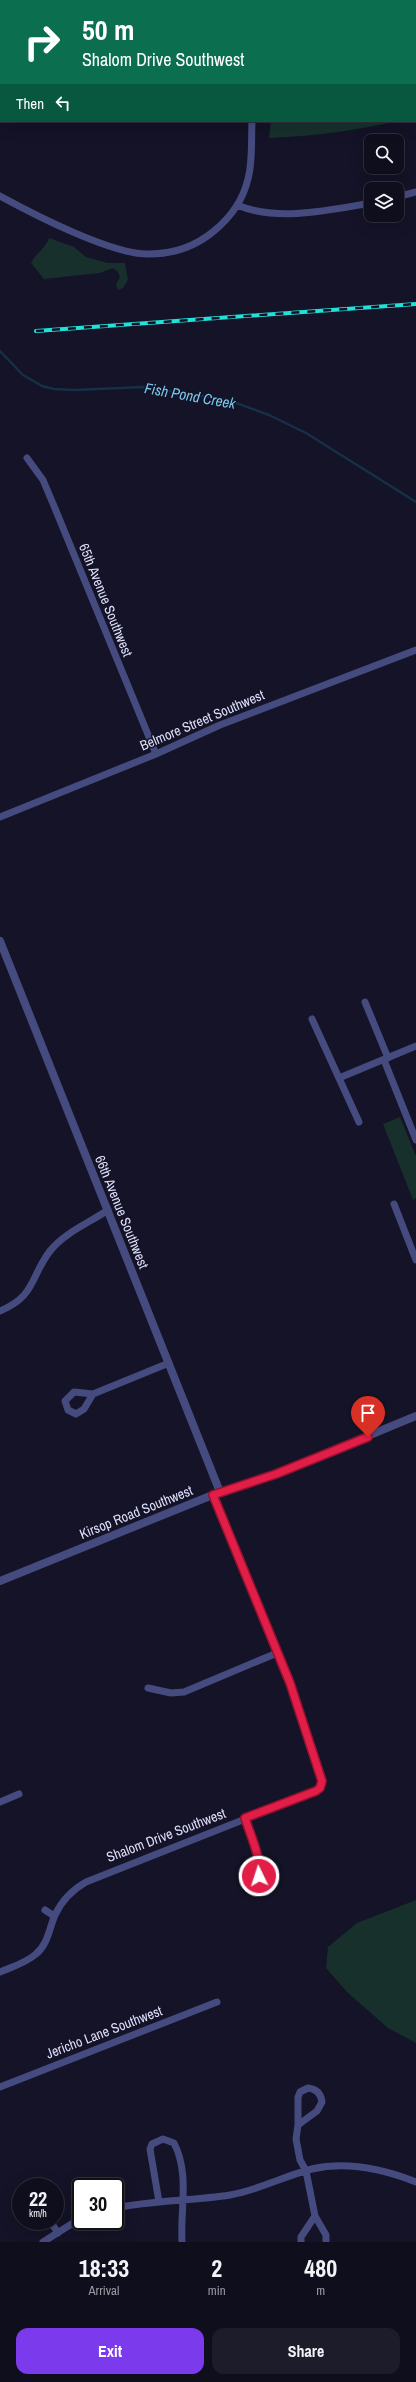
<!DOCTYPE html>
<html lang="en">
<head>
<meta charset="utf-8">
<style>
	:root { --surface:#0f0e1d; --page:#1d1c2a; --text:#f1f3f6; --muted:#9b9ca4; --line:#2f2e3b; --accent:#7c3aed }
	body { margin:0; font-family:"Archivo Narrow",sans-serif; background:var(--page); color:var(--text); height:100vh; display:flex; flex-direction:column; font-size:15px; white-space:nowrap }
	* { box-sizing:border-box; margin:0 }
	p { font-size:13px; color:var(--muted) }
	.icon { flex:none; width:22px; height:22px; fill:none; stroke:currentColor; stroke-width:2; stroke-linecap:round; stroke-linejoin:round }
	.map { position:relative; height:2242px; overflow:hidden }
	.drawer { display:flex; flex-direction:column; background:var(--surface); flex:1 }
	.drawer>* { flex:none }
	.top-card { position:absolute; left:0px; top:0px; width:416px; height:122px; box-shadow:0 4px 16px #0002,0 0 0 1px var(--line); background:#0b6e4f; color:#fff; overflow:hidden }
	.buttons { position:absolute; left:364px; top:134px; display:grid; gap:8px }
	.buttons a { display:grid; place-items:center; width:40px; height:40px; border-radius:8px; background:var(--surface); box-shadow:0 4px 16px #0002,0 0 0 1px var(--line); font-size:20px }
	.speed { position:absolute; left:12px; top:2178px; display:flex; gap:8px; font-size:20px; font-weight:700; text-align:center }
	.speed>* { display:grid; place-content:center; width:52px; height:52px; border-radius:50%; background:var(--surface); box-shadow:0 4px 16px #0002,0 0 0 1px var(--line); line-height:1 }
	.speed small { font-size:10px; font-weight:400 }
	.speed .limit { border:2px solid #111; border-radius:6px; background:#fff; color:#111 }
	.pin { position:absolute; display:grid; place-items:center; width:34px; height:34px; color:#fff; margin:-41px -17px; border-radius:50% 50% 50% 0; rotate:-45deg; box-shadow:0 0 4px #0007 }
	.pin .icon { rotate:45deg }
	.me { position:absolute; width:44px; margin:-22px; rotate:356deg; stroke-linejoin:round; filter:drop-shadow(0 0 3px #0008) }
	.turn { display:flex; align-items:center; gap:14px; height:84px; padding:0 16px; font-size:18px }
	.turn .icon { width:52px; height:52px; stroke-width:2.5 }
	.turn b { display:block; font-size:28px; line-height:34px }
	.then { display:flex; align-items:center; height:38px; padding:0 16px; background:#0003; gap:8px; font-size:15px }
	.eta { display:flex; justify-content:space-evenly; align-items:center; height:68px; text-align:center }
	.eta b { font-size:24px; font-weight:700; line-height:28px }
	.button { display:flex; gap:8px; margin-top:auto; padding:8px 16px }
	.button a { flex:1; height:46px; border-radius:12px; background:var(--accent); color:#fff; font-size:16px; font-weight:700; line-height:46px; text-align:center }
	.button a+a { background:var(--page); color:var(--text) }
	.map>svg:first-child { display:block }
	.green { fill:#17302b }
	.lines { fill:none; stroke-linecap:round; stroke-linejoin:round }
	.stream { stroke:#163048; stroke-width:2.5 }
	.minor { stroke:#454b7f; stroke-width:7 }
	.tertiary { stroke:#454b7f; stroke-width:8 }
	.rail-casing { stroke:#22e1d9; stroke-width:4 }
	.rail { stroke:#141327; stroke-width:2.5; stroke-dasharray:8; stroke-linecap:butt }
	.route-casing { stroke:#92132f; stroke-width:10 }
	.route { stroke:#e11d48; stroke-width:7 }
	.labels { text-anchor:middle; stroke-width:3; stroke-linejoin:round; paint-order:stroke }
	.street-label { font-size:14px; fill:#dddefa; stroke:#141327 }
	.water-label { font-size:15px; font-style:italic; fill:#79c8ed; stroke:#141327 }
</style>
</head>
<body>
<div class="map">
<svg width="416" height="2242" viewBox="0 0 416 2242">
	<rect width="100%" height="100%" fill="#141327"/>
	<path class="green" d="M271,121h127c-43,10 -85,15 -129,17z
		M49,238l25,9 12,10 22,6h17l3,17 -5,8 -5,2 -2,-5 4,-8 -2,-5 -5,-4 -13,5 -56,6 -13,-16c5,-10 15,-15 18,-25z
		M400,1117l16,39v42l-3,2 -30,-76z
		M416,1900v143l-28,-15 -41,-36 -21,-24 2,-21 29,-24z"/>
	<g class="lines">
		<path class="stream" d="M0,351l23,24 19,11 12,3 21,1 68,-3 85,13 41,15 37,18 110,69"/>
		<path class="minor" d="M254,0v1
			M415,17h1
			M0,196c33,18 112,59 149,58 24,0 47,-8 65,-23 17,-14 29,-31 34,-52 5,-19 3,-39 4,-58
			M397,197l19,-5
			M237,205c40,17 93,5 134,-2
			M27,458l16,22 11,26 102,248
			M0,817l156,-63 64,-29 196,-75
			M365,1002l23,56
			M312,1019l47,103
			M384,1060l32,80
			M339,1078l77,-32
			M394,1204l22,56
			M0,1311c36,-15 30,-34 50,-60 14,-18 39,-28 58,-41
			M74,1392l19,2 -9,15 -8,5 -8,-4 -3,-9z
			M93,1394l76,-31
			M148,1688l23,5 13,-1 93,-39
			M0,1802l19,-8
			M245,1818l15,46 -3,21
			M45,1910l9,6
			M0,1972c12,-5 26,-9 36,-18 12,-10 13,-25 19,-39 7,-15 17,-25 31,-33l230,-91 6,-6 -1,-9 -31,-93 -77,-188
			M0,2087l217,-85
			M308,2088c9,1 13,6 14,14l-5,9 -19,14v-28l2,-5z
			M298,2125l-2,14 4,21 6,11 9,45
			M27,2187h12
			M21,2195v2
			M159,2202l-9,-53 2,-5 11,-5 11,4c16,31 6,66 8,99
			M115,2208c38,-8 77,-7 115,-13 29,-5 54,-19 82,-26 35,-8 71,0 104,13
			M50,2221l8,12
			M43,2242l38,-24
			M301,2242v-5l14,-21 11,19v7"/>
		<path class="tertiary" d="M0,941l220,551
			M0,1581l220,-89 56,-18 140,-58"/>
		<g class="rail-casing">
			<path id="rail" d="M36,331l380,-27"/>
		</g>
		<use href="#rail" class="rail"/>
	</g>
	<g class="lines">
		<g class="route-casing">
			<path id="route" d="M259,1876c2,-20 -8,-39 -14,-58l71,-27 4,-3 2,-7 -32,-98 -77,-188 63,-21 92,-37"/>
		</g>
		<use href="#route" class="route"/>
	</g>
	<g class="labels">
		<g class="street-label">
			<text transform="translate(106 600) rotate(68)" y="5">65th Avenue Southwest</text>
			<text transform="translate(202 720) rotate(-23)" y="5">Belmore Street Southwest</text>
			<text transform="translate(122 1212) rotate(68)" y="5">66th Avenue Southwest</text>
			<text transform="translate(136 1512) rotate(-22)" y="5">Kirsop Road Southwest</text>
			<text transform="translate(166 1835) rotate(-21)" y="5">Shalom Drive Southwest</text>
			<text transform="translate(104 2032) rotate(-21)" y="5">Jericho Lane Southwest</text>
		</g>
		<g class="water-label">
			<text transform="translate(190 396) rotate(10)" y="5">Fish Pond Creek</text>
		</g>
	</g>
</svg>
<div class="buttons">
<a><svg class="icon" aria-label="search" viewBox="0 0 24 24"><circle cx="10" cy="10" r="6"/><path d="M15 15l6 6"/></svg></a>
<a><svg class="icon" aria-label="layers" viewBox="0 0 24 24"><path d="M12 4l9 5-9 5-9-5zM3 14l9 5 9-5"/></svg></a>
</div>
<div class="speed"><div>22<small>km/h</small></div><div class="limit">30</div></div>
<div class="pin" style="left:368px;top:1437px;background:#d93025"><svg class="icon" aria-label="arrive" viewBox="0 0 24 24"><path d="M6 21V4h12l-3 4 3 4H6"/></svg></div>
<svg class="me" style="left:259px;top:1876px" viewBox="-20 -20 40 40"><circle r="17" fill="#e11d48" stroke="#fff" stroke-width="3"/><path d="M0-11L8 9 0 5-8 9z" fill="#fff"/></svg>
<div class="top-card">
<div class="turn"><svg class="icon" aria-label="right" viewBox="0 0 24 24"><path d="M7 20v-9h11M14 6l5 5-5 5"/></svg><div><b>50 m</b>Shalom Drive Southwest</div></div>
<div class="then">Then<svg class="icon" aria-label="left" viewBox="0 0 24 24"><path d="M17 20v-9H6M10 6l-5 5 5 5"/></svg></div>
</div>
</div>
<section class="drawer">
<div class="eta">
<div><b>18:33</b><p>Arrival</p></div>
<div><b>2</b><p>min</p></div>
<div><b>480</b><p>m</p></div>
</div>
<div class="button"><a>Exit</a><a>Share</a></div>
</section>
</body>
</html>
